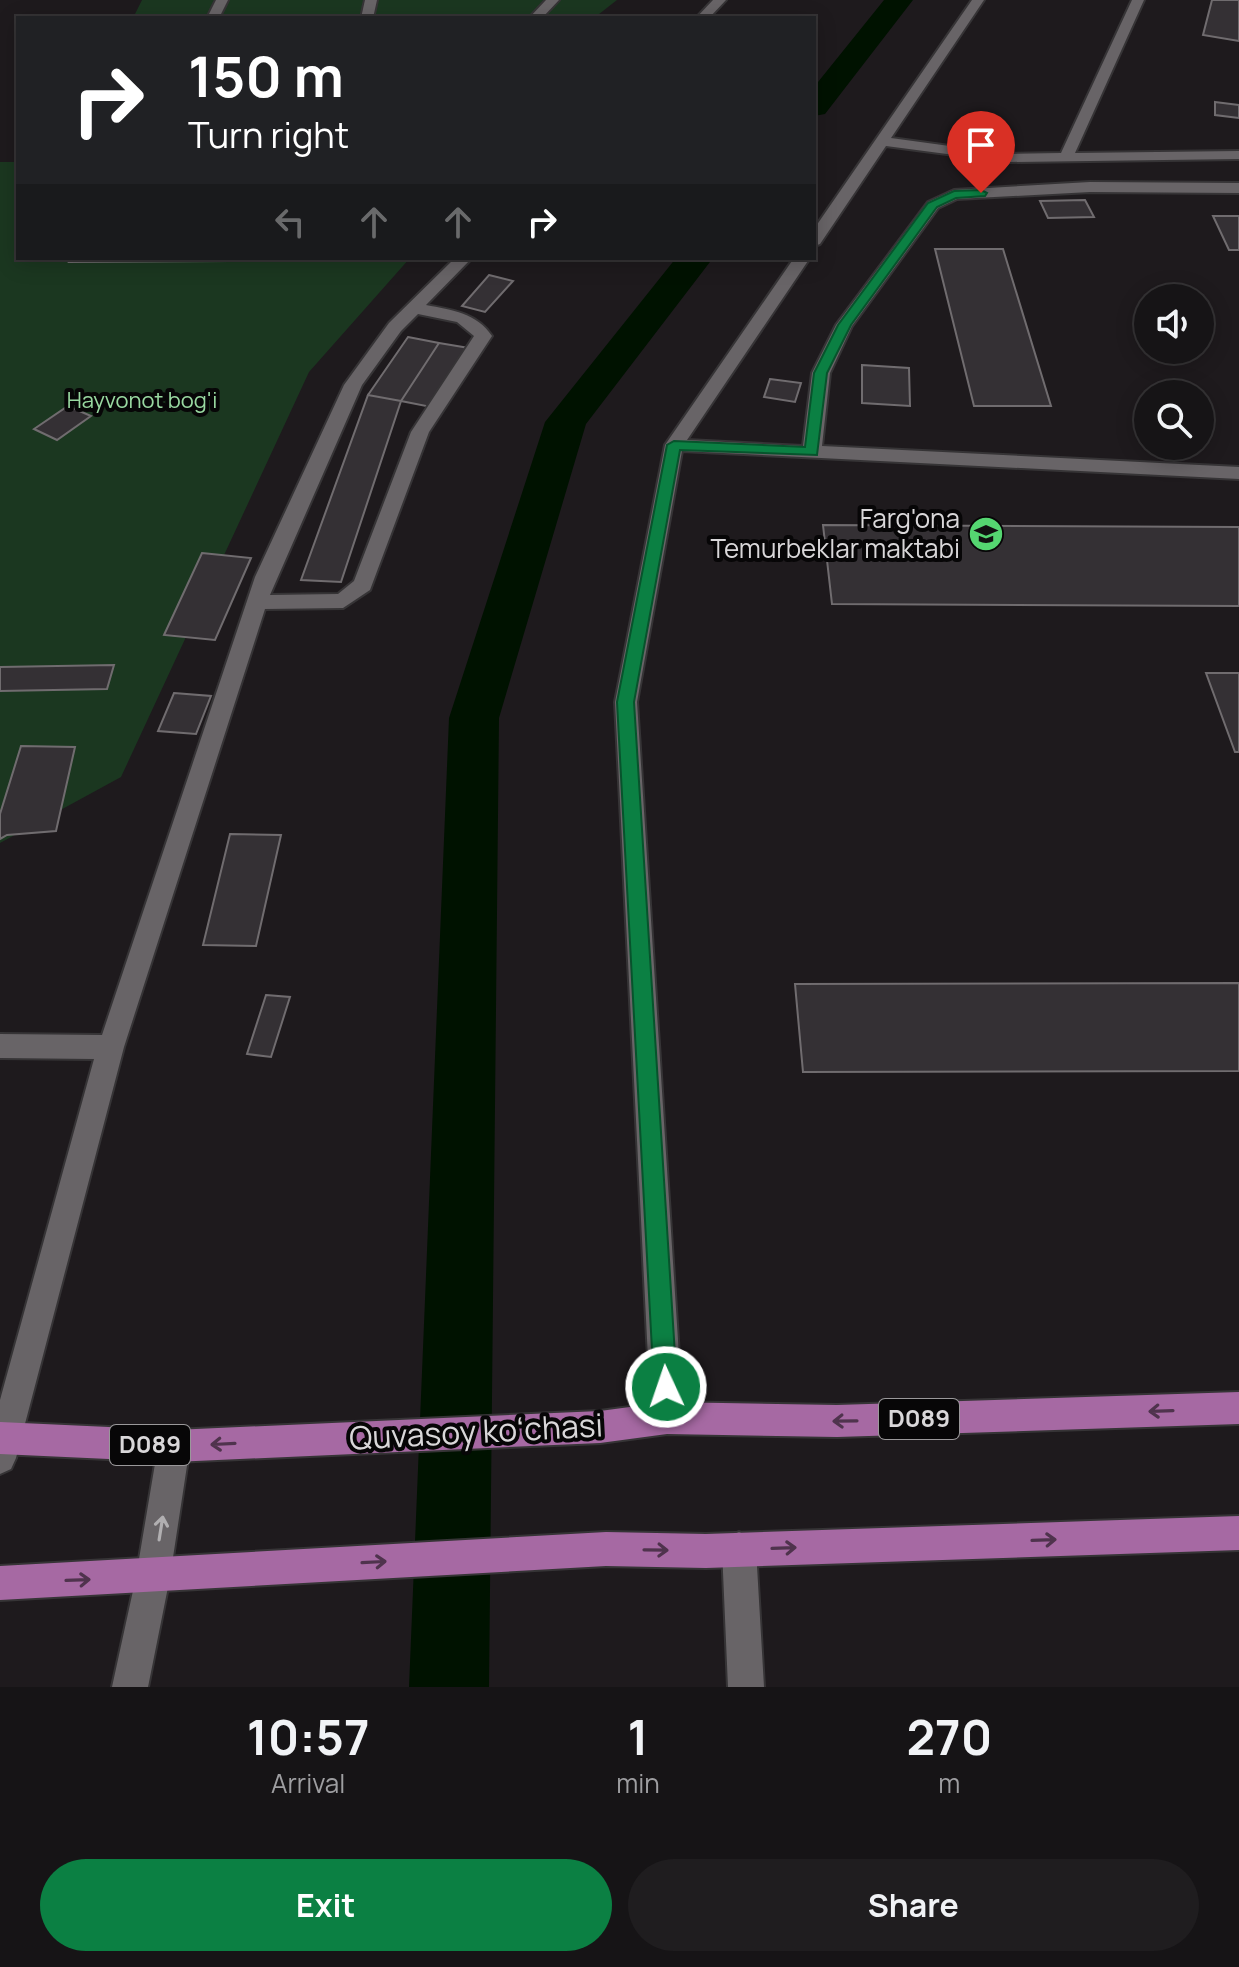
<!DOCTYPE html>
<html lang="en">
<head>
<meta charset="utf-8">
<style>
	:root { --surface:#161416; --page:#1f1d1f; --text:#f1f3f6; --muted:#9e9ea1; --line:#353335; --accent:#0b8043 }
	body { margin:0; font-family:Manrope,sans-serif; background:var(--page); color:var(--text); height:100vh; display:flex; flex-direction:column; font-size:30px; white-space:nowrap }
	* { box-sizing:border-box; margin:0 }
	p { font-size:26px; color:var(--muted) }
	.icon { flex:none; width:44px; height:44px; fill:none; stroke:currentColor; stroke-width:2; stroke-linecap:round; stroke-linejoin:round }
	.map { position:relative; height:1687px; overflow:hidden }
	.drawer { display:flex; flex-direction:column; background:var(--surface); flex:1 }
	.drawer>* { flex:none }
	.top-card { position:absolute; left:16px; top:16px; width:800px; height:244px; border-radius:0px; box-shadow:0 4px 20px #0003,0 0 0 2px var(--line); background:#202124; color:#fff; overflow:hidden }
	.controls { position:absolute; left:1134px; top:284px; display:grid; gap:16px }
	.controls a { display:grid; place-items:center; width:80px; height:80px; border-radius:50%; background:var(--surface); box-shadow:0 4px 20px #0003,0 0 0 2px var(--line); font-size:40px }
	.pin { position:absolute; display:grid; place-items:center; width:68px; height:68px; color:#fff; margin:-82px -34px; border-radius:50% 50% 50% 0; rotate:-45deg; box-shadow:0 0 8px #0007 }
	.pin .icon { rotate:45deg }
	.me { position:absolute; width:88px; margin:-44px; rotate:357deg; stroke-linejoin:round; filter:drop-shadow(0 0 6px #0008) }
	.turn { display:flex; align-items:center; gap:28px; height:168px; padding:0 40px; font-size:36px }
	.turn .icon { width:104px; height:104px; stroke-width:2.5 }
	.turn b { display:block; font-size:56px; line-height:68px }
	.lanes { display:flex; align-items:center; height:76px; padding:0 40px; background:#0003; justify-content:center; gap:40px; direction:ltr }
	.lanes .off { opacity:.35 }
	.eta { display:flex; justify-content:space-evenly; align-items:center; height:136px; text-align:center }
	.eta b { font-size:48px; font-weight:700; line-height:56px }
	.action { display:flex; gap:16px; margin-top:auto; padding:16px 40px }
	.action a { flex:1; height:92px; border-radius:48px; background:var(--accent); color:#fff; font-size:32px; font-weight:700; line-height:92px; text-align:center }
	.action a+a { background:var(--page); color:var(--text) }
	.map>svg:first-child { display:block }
	.green { fill:#1b3720 }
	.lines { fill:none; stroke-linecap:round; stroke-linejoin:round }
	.canal { fill:#001200; fill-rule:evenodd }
	.building { fill:#343034; stroke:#706c6f; stroke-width:2 }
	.minor-casing { stroke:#363436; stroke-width:4 }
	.major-casing { stroke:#363436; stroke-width:4 }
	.minor { fill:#686467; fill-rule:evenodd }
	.major { fill:#a669a3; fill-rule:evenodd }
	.oneway { stroke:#4f334d }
	.oneway2 { stroke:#b1afb1 }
	.route { fill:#0b8043; stroke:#07532c; stroke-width:2 }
	.labels { text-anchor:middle; stroke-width:8; stroke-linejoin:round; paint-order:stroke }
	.far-park-label { font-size:22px; fill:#99d9a1; stroke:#070607 }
	.shield { fill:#070607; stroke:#9a989a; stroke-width:2 }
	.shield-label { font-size:24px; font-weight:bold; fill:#d9d7d9 }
	.poi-label { font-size:26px; fill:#d9d7d9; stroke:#070607; text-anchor:end }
	.near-street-label { font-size:32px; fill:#d9d7d9; stroke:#070607 }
</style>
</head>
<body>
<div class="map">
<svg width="1239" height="1687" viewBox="0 0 1239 1687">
	<rect width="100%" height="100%" fill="#1e1a1d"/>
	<path class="green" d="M142,0h475l-23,18h-461z
		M0,162h18v96h392l-101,114 -188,405 -121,66z"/>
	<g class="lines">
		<path class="canal" d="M884,0h29l-88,114 -11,2v-29z
			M676,258h37l-127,166 -87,294 -10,969h-80l40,-969 96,-296z"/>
	</g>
	<path class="building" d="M1212,0h27v41l-36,-6z
		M1215,102l24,3v13l-24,-3z
		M963,127l24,5 -7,11 -24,-5z
		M1085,200l9,17 -46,1 -8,-17z
		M1213,216h26v34h-10z
		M935,249h68l48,157h-77z
		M71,258h160l-1,3 -161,1z
		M489,275l24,6 -28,31 -23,-6z
		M408,337l31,6 -38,58 -33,-6z
		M439,343l30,5 -38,59 -30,-6z
		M862,365l47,3 1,38 -48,-3z
		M770,379l31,4 -6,19 -31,-5z
		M368,395l33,6 -60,181 -40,-2z
		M68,406l23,10 -34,24 -23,-11z
		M823,525l416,2v79l-407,-2z
		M202,553l49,5 -36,82 -51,-5z
		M114,665l-7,24 -107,2v-24z
		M1206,673h33v79h-4z
		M174,693l37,3 -15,38 -38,-3z
		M21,746l54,1 -19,84 -49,4 -7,4v-25z
		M230,834l51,1 -25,111 -53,-1z
		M1239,983v88l-436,1 -8,-88z
		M266,995l24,2 -19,60 -24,-3z"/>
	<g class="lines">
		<g class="minor-casing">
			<path id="minor" d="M216,0h12l-9,18h-12z
				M365,0h12l-4,18h-12z
				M546,0h13l-17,18h-13z
				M713,0h13l-17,18h-13z
				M972,0h12l-93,138 117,16 53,-1 71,-153h12l-69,153 164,-2v8l-231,3 -122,-16 -66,98 -6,2v-17z
				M1090,182l149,1v10l-149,-1 -133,7 -19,9 -86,118 -22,47 -8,73 417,21v12l-557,-28 -45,251 46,716 -5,11 -11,5 -11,-5 -5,-11 -36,-716 50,-257 129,-187h16l-123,182 116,6 9,-73 24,-48 92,-123 26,-12z
				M455,258h17l-46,47c26,5 51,8 66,31l-63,96 -59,158 -27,18 -78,1 -141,438 -108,411 -5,11 -11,5v-74l94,-341 -94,-1v-24l102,1 153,-458 89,-192 45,-62zM418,314l39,8 17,14 -63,96 -57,149 -16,13 -68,1 92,-210 39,-54z
				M174,1430l11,5 5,11 -20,131 -22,110h-36l24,-110 22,-131 5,-11z
				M739,1532l12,5 5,12 8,138h-36l-6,-138 5,-12z"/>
		</g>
		<g class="major-casing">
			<path id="major" d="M1239,1392v32l-402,13 -170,-3 -67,9 -426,19 -174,-8v-32l174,8 426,-19 67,-9 170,3z
				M1239,1516v34l-533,18 -100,-2 -606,34v-34l606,-34 100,2z"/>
		</g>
		<use href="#minor" class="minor"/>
		<use href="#major" class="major"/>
	</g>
	<defs><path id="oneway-shaft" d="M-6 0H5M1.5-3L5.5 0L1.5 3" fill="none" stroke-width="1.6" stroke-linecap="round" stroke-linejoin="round" transform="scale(2)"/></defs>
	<g class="oneway">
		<use href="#oneway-shaft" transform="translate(1161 1411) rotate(178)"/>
		<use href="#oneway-shaft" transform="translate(845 1421) rotate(179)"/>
		<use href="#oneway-shaft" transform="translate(223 1444) rotate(177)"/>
		<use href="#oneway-shaft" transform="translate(1044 1540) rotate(-2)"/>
		<use href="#oneway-shaft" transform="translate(784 1548) rotate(-2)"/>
		<use href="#oneway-shaft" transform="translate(656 1550) rotate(1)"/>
		<use href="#oneway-shaft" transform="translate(374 1562) rotate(-3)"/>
		<use href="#oneway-shaft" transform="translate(78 1580) rotate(-2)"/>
	</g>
	<use class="oneway2" href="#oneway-shaft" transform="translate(161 1528) rotate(-81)"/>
	<path class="route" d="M981,190l6,3 -2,3 -29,2 -19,9 -86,118 -24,48 -10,82 -137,-5 -46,252 43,685 -3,8 -8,4 -9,-4 -3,-8 -37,-685 50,-257 7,-4 131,6 9,-74 24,-48 90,-122 26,-12z"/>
	<defs>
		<g id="university-disc" transform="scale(1.8)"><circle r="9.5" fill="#55d671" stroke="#070607"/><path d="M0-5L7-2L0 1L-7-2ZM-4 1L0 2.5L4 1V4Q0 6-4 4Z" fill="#111"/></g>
	</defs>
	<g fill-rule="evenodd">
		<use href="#university-disc" x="986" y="534"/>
	</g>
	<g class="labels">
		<g class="far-park-label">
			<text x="142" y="408">Hayvonot bog'i</text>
		</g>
		<g class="shield">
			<rect x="879" y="1399" width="80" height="40" rx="6"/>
			<rect x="110" y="1425" width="80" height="40" rx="6"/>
		</g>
		<g class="shield-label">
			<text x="919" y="1427">D089</text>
			<text x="150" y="1453">D089</text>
		</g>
		<g class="poi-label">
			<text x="960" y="528">Farg'ona<tspan x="960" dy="30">Temurbeklar maktabi</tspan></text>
		</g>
		<g class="near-street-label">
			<text transform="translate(476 1432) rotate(-3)" y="11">Quvasoy koʻchasi</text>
		</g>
	</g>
</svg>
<div class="controls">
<a><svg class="icon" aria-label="sound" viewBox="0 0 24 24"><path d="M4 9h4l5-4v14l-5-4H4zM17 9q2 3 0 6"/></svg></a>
<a><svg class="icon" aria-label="search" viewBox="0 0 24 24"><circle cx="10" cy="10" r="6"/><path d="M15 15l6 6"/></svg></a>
</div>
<div class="pin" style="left:981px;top:193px;background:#d93025"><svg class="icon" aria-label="arrive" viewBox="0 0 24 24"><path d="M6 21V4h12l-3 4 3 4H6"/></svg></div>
<svg class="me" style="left:666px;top:1387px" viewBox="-20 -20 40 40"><circle r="17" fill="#0b8043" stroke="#fff" stroke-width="3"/><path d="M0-11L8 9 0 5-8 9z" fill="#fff"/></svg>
<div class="top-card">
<div class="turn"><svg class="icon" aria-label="right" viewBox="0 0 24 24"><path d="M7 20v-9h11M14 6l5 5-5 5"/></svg><div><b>150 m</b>Turn right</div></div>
<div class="lanes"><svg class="icon off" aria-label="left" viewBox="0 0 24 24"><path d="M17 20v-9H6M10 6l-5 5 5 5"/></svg><svg class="icon off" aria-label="ahead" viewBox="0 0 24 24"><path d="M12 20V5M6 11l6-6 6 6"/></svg><svg class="icon off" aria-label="ahead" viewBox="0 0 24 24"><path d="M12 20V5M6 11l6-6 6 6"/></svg><svg class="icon" aria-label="right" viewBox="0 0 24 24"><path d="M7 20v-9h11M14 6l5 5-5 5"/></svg></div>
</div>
</div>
<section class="drawer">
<div class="eta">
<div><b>10:57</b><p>Arrival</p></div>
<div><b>1</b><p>min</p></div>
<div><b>270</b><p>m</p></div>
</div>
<div class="action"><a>Exit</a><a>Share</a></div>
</section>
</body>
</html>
